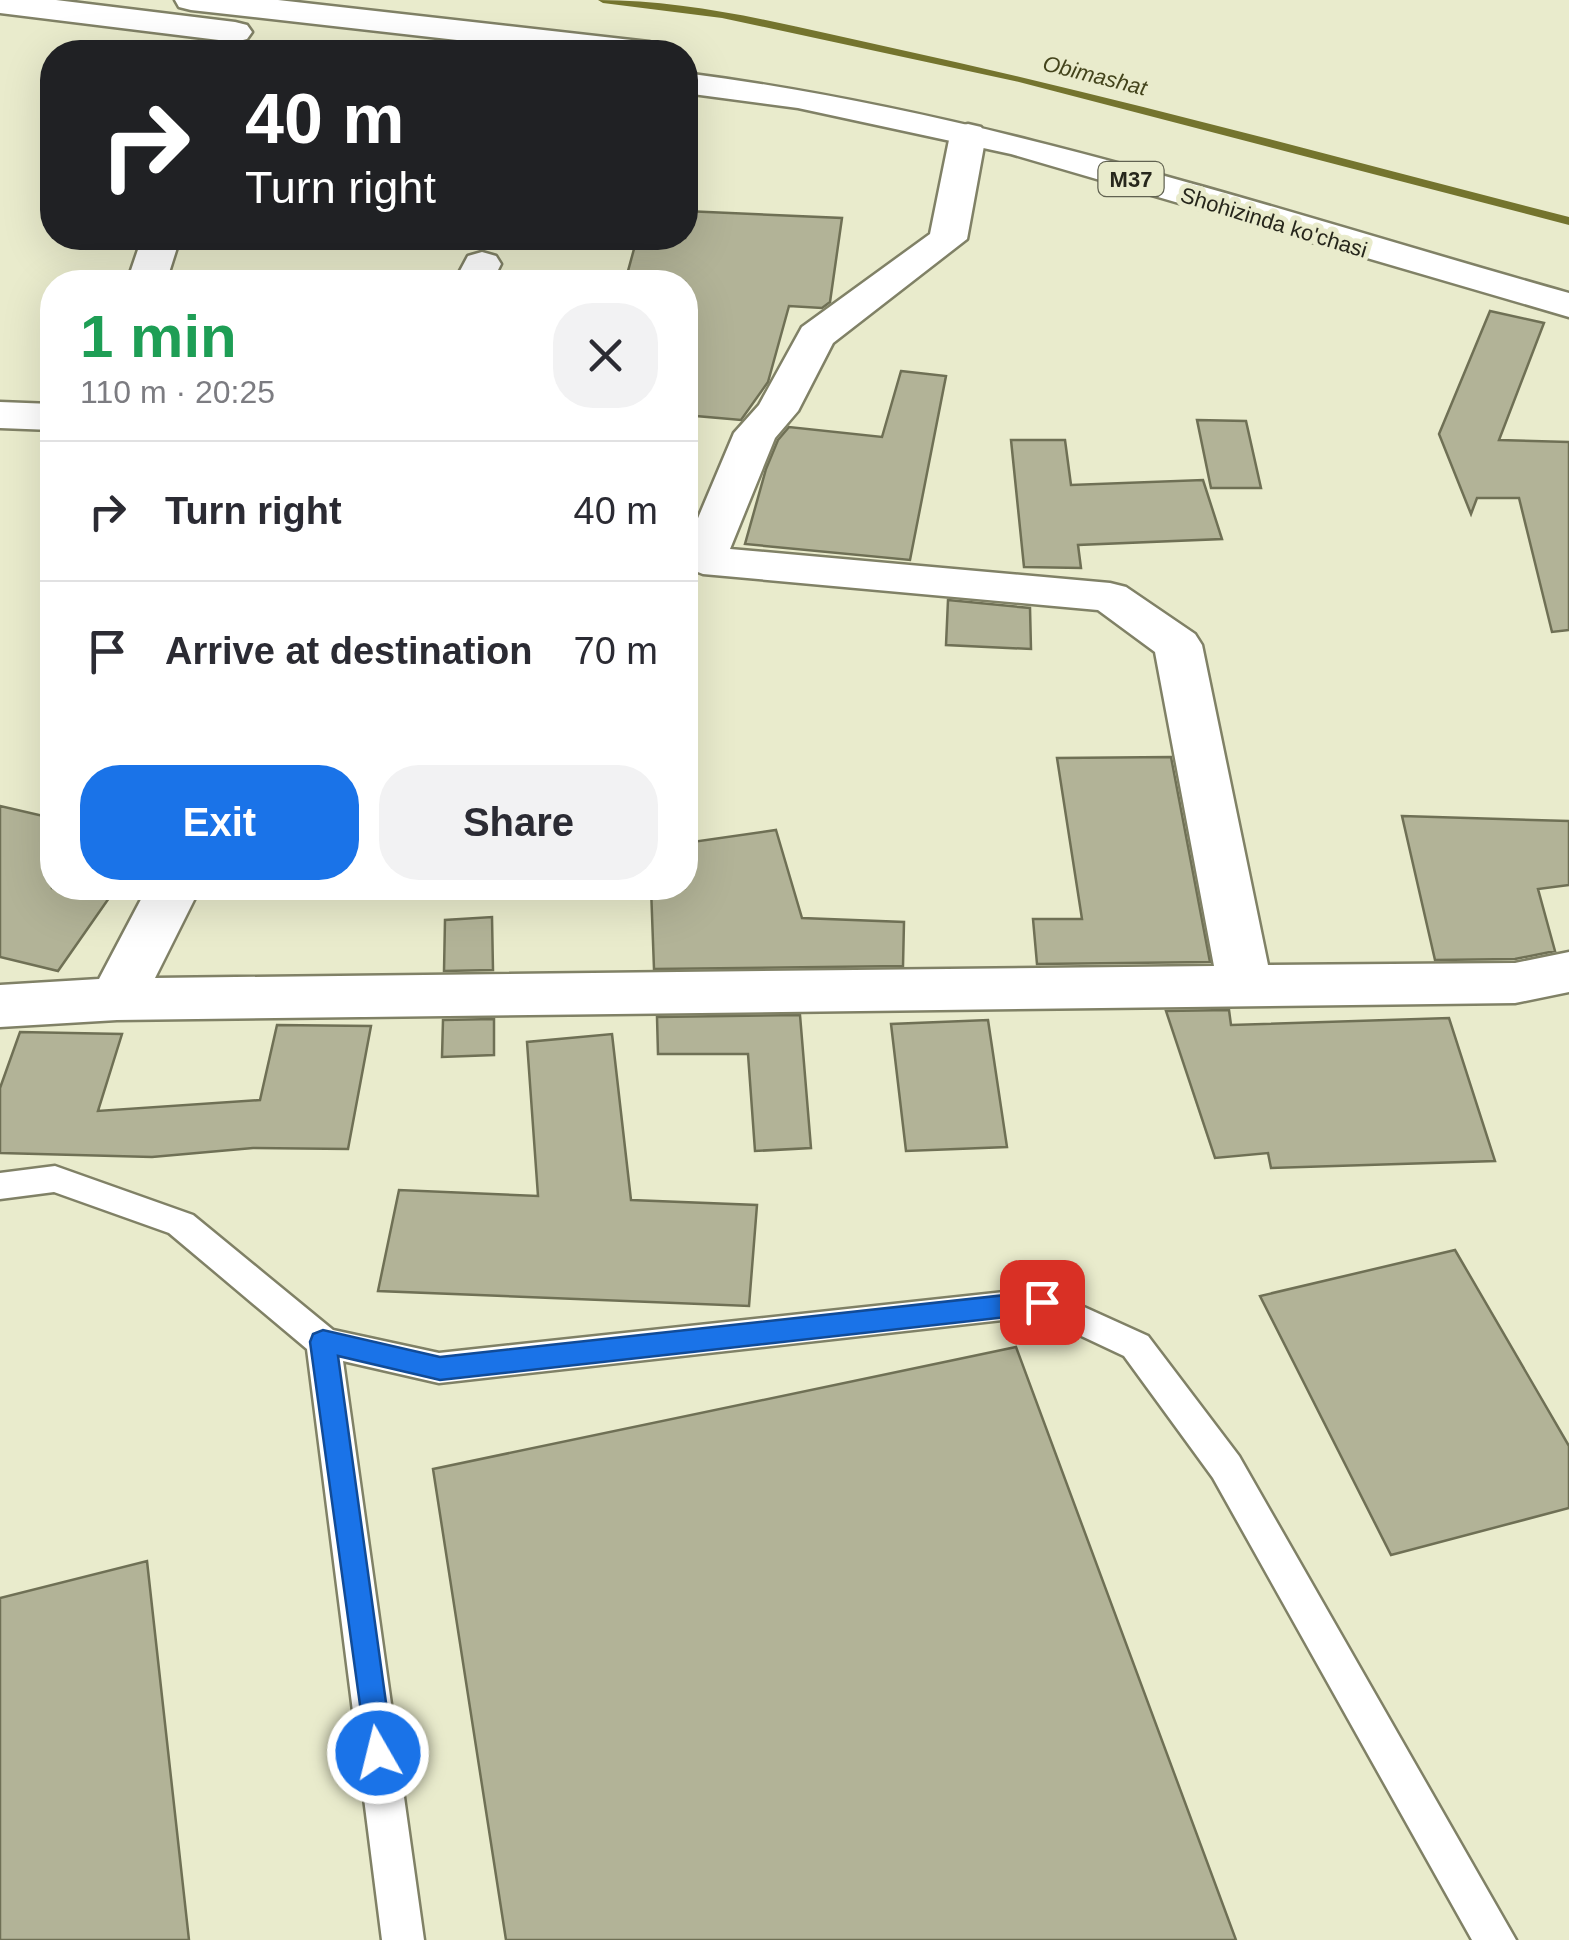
<!DOCTYPE html>
<html lang="en">
<head>
<meta charset="utf-8">
<style>
	:root { --surface:#fff; --page:#f2f2f3; --text:#2b2b33; --muted:#7c7c81; --line:#e1e1e2; --accent:#1a73e8 }
	body { margin:0; font-family:Arial,sans-serif; background:var(--page); color:var(--text); height:100vh; display:flex; flex-direction:column; font-size:38px; white-space:nowrap }
	* { box-sizing:border-box; margin:0 }
	p { font-size:32px; color:var(--muted) }
	.icon { flex:none; width:55px; height:55px; fill:none; stroke:currentColor; stroke-width:2; stroke-linecap:round; stroke-linejoin:round }
	.map { position:relative; flex:1; overflow:hidden }
	.details { position:absolute; left:40px; top:270px; width:658px; height:630px; display:flex; flex-direction:column; background:var(--surface); border-radius:40px; box-shadow:0 10px 40px #0002 }
	.details>* { flex:none }
	.guide { position:absolute; left:40px; top:40px; width:658px; height:210px; border-radius:40px; box-shadow:0 10px 40px #0002; background:#202124; color:#fff; overflow:hidden }
	.pin { position:absolute; display:grid; place-items:center; width:85px; height:85px; color:#fff; margin:-42px; border-radius:20px; box-shadow:0 5px 15px #0006 }
	.me { position:absolute; width:110px; margin:-55px; rotate:352deg; stroke-linejoin:round; filter:drop-shadow(0 0 8px #0008) }
	.turn { display:flex; align-items:center; gap:35px; height:210px; padding:0 40px; font-size:45px }
	.turn .icon { width:130px; height:130px; stroke-width:2.5 }
	.turn b { display:block; font-size:70px; line-height:85px }
	.round { display:grid; place-items:center; flex:none; width:105px; height:105px; border-radius:40px; background:var(--page) }
	.overview { display:flex; align-items:center; justify-content:space-between; height:170px; padding:0 40px }
	h1 { font-size:60px; font-weight:600; line-height:75px; color:#1e9e55 }
	.button { display:flex; gap:20px; margin-top:auto; padding:20px 40px }
	.button a { flex:1; height:115px; border-radius:40px; background:var(--accent); color:#fff; font-size:40px; font-weight:600; line-height:115px; text-align:center }
	.button a+a { background:var(--page); color:var(--text) }
	ul { padding:0; list-style:none }
	li { display:flex; align-items:center; gap:30px; height:140px; padding:0 40px; border-top:2px solid var(--line) }
	li div { flex:1 }
	li b { display:block; font-size:38px }
	li em { font-style:normal }
	.map>svg:first-child { display:block }
	.lines { fill:none; stroke-linecap:round; stroke-linejoin:round }
	.stream { fill:#74742e; fill-rule:evenodd }
	.building { fill:#b2b397; stroke:#6f7055; stroke-width:2.5 }
	.lane-casing { stroke:#808166; stroke-width:5 }
	.street-casing { stroke:#808166; stroke-width:5 }
	.primary-casing { stroke:#808166; stroke-width:5 }
	.lane { fill:#fff; fill-rule:evenodd }
	.street { fill:#fff; fill-rule:evenodd }
	.primary { fill:#fff; fill-rule:evenodd }
	.route { fill:#1a73e8; stroke:#114b97; stroke-width:2.5 }
	.labels { text-anchor:middle; stroke-width:10; stroke-linejoin:round; paint-order:stroke }
	.far-water-label { font-size:22px; font-style:italic; fill:#43431b; stroke:#e9ebcc }
	.shield { fill:#e9ebcc; stroke:#616251; stroke-width:2.5 }
	.shield-label { font-size:22px; font-weight:bold; fill:#27271c }
	.far-street-label { font-size:22px; fill:#27271c; stroke:#e9ebcc }
</style>
</head>
<body>
<div class="map">
<svg width="1569" height="1940" viewBox="0 0 1569 1940">
	<rect width="100%" height="100%" fill="#e9ebcc"/>
	<g class="lines">
		<path class="stream" d="M598,0c101,0 201,28 299,49 226,49 449,111 672,168v8l-550,-143 -297,-64 -119,-15z"/>
	</g>
	<path class="building" d="M685,211l157,7 -12,84 -8,6 -33,-2 -21,76 -27,38 -56,-5v-133h-60l12,-44h48z
		M1490,311l54,12 -45,117 70,2v188l-17,2 -33,-134h-42l-6,16 -32,-80z
		M901,371l45,5 -36,184 -165,-16 21,-75 12,-29 11,-13 93,10z
		M1197,420l49,1 15,67h-50z
		M1011,440h54l6,45 132,-5 19,59 -144,6 3,23 -57,-1z
		M948,600l82,8 1,41 -85,-4z
		M1171,757l39,205 -173,2 -4,-45h49l-25,-161z
		M0,806l52,12v70h64l-58,83 -58,-14z
		M1402,816l167,5v64l-31,4 17,62 -40,8 -80,1z
		M776,830l26,88 102,4 -1,44 -249,3 -3,-81h34v-45z
		M492,917l1,53 -49,1 1,-51z
		M1229,1010l2,15 218,-7 46,143 -224,7 -3,-15 -53,5 -49,-147z
		M800,1015l11,133 -56,3 -7,-97h-90l-1,-37z
		M494,1019v36l-52,2 1,-37z
		M988,1020l19,127 -101,4 -15,-127z
		M277,1025l94,1 -23,123 -95,-1 -101,9 -152,-4v-65l20,-56 102,2 -24,77 162,-11z
		M612,1034l19,166 126,5 -8,101 -371,-15 21,-101 139,6 -11,-154z
		M1455,1250l114,196v62l-178,47 -131,-259z
		M1016,1347l220,593h-730l-73,-471z
		M147,1561l42,379h-189v-342z"/>
	<g class="lines">
		<g class="lane-casing">
			<path id="lane" d="M55,1166l138,49 140,115 106,23 603,-65 106,48 91,120 277,484h-44l-259,-462 -89,-122 -85,-40 -600,67 -96,-22 81,579h-42l-75,-591 -138,-116 -115,-41 -54,7v-26z"/>
		</g>
		<g class="street-casing">
			<path id="street" d="M968,124l13,3 5,8 -19,104 -134,104 -35,68 -23,27 -45,111 380,34 16,4 69,47 7,11 66,320 247,-2 54,-11v40l-54,11 -1398,17 -117,7v-42l99,-6 48,-91h53l-45,90 1059,-12 -59,-314 -57,-42 -395,-36 -18,-7v-18l49,-116 25,-28 43,-78 128,-93 20,-99 5,-8z
				M142,238h38l-14,44h-39z
				M482,252l14,4 5,8 -9,18h-38l14,-26z
				M0,402l52,2v26l-52,-2z"/>
		</g>
		<g class="primary-casing">
			<path id="primary" d="M0,0h56l179,22 12,3 5,7 -5,7 -12,3 -235,-29z
				M175,0h103l371,42 12,3 5,7h-102l-373,-42 -12,-3z
				M685,73c305,39 589,137 884,220v24l-558,-163 -213,-46 -113,-15z"/>
		</g>
		<use href="#lane" class="lane"/>
		<use href="#street" class="street"/>
		<use href="#primary" class="primary"/>
	</g>
	<path class="route" d="M1042,1291l13,11 -13,11 -602,67 -102,-24 55,397 -4,10 -11,5 -10,-5 -58,-421 3,-8 10,-4 117,27z"/>
	<g class="labels">
		<g class="far-water-label">
			<text transform="translate(1095 75) rotate(14)" y="8">Obimashat</text>
		</g>
		<rect class="shield" x="1098.5" y="162" width="65" height="34" rx="8"/>
		<g class="shield-label">
			<text x="1131" y="187">M37</text>
		</g>
		<g class="far-street-label">
			<text transform="translate(1274 222) rotate(17)" y="8">Shohizinda ko'chasi</text>
		</g>
	</g>
</svg>
<div class="pin" style="left:1042px;top:1302px;background:#d93025"><svg class="icon" aria-label="arrive" viewBox="0 0 24 24"><path d="M6 21V4h12l-3 4 3 4H6"/></svg></div>
<svg class="me" style="left:378px;top:1753px" viewBox="-20 -20 40 40"><circle r="17" fill="#1a73e8" stroke="#fff" stroke-width="3"/><path d="M0-11L8 9 0 5-8 9z" fill="#fff"/></svg>
<div class="guide">
<div class="turn"><svg class="icon" aria-label="right" viewBox="0 0 24 24"><path d="M7 20v-9h11M14 6l5 5-5 5"/></svg><div><b>40 m</b>Turn right</div></div>
</div>
<section class="details">
<div class="overview"><div><h1>1 min</h1><p>110 m · 20:25</p></div><a class="round"><svg class="icon" aria-label="close" viewBox="0 0 24 24"><path d="M6 6l12 12M18 6L6 18"/></svg></a></div>
<ul>
<li><svg class="icon" aria-label="right" viewBox="0 0 24 24"><path d="M7 20v-9h11M14 6l5 5-5 5"/></svg><div><b>Turn right</b></div><em>40 m</em></li>
<li><svg class="icon" aria-label="arrive" viewBox="0 0 24 24"><path d="M6 21V4h12l-3 4 3 4H6"/></svg><div><b>Arrive at destination</b></div><em>70 m</em></li>
</ul>
<div class="button"><a>Exit</a><a>Share</a></div>
</section>
</div>
</body>
</html>
